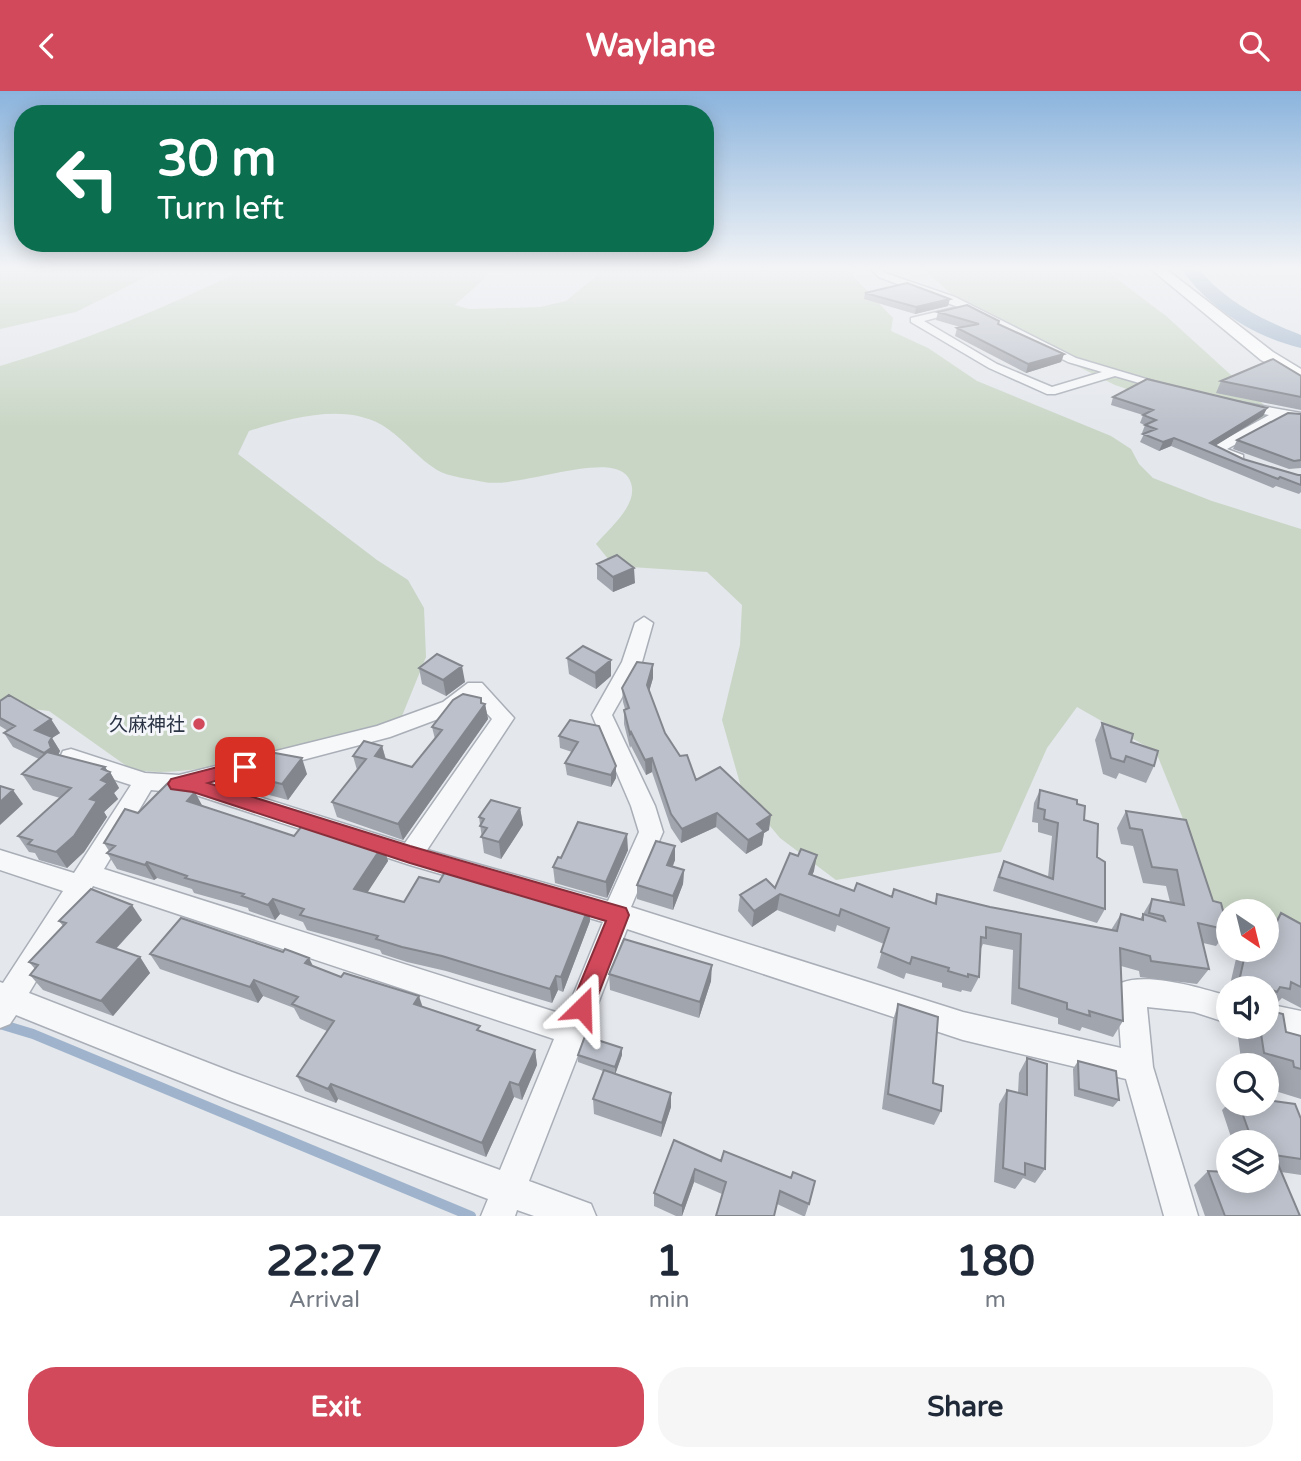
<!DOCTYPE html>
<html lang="en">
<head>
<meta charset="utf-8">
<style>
	:root { --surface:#fff; --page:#f6f6f7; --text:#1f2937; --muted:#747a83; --accent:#d1495b }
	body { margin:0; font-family:"Varela Round","Noto Sans JP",sans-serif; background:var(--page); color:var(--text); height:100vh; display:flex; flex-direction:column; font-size:26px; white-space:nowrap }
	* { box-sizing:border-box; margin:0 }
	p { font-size:23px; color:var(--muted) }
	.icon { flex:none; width:38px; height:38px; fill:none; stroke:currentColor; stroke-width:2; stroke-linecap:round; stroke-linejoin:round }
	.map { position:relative; height:1125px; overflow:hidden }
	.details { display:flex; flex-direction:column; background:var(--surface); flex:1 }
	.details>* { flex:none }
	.guide { position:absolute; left:14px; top:14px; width:700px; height:147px; border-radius:28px; box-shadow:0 4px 18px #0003; background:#0b6e4f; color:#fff; overflow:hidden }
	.needle { width:46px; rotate:145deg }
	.buttons { position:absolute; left:1216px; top:808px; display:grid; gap:14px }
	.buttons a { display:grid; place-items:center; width:63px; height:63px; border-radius:50%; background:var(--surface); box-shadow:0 4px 18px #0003; font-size:35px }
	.pin { position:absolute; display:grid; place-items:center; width:60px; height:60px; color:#fff; margin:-30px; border-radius:14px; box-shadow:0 4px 10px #0006 }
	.me { position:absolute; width:77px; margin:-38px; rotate:22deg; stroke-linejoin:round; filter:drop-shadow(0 0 5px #0008) }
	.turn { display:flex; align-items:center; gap:24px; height:147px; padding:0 28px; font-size:32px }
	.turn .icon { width:91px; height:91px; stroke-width:2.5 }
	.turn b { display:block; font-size:49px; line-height:60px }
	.eta { display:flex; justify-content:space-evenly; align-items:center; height:119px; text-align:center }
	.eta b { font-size:42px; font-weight:800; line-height:49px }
	.button { display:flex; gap:14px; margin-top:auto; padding:14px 28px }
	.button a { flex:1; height:80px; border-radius:28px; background:var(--accent); color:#fff; font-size:28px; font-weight:800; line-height:80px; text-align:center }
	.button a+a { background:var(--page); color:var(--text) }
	header { display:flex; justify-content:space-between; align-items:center; height:91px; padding:0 28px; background:var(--accent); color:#fff; font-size:32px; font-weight:800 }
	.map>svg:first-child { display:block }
	.green { fill:#c9d6c5 }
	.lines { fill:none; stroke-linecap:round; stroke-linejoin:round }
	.stream { stroke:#9fb4cc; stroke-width:10 }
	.river { fill:#9fb4cc; fill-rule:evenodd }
	.street-casing { stroke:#a9aeb7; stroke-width:3 }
	.secondary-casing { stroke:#a9aeb7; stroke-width:3 }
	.street { fill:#f7f8fa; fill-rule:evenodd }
	.secondary { fill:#fff; fill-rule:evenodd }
	.wall { fill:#a1a5ae }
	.shaded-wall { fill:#83868d }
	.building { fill:#bbc0ca; stroke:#83868d; stroke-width:2 }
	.route { fill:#d1495b; stroke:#882f3b; stroke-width:2 }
	.poi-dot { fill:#d1495b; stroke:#f4f6f9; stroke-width:2.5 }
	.labels { text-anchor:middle; stroke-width:6; stroke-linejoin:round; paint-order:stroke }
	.poi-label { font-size:19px; fill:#2b3445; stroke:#f4f6f9; text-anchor:end }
</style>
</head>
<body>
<header><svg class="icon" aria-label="back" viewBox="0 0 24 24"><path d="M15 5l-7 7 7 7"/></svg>Waylane<svg class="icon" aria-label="search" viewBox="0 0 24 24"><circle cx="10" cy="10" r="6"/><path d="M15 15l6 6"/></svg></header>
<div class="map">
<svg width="1301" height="1125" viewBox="0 0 1301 1125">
	<rect width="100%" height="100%" fill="#e4e7ec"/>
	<path class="green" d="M0,178h162l-86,43 -76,17z
		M245,178h243l-2,8 -31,28 14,4 71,-2 26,-6 36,-30 34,-2h216l-2,4 43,45 -2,13 37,17 49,33 134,55 20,13 8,15 14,14 59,23 89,28v405l-34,-8v-14h-39v4l-16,-4 -22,-76 -34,-84 -79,-45 -30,41 -46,104 -165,28 -56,-42 -37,-44 -21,-74 18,-75 2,-40 -35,-33 -76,-5 -22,-7 -13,-16c14,-17 48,-43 32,-67 -19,-27 -109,12 -144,5 -14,-3 -35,-5 -47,-12 -18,-11 -32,-29 -49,-41 -39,-28 -97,-11 -139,2l-11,23 139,106 31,20 16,28 2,49 -24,59c-49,20 -229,72 -274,51l-79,-56 -49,-6v-339c85,-25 165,-58 245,-97z
		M923,178h181l62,47 119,108 -27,9 -143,-48 -141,-71z"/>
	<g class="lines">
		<path class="stream" d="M0,933l33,10 438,182"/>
		<path class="river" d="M1181,178h18c26,32 63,51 102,66v13c-47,-11 -92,-40 -120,-79z"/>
		<g class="street-casing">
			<path id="street" d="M871,178h10l4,4 70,24 121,61 97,29 -6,4 -52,-15 -60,18h-8l-58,-26 -78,-46v-4l47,-11 -79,-30zM965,219l103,52 34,10 -50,15 -55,-23 -73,-43z
				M1240,311l61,11v8l-17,-3 -57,31 16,6v6h-10l-22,-8v-6l58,-32 -34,-6v-6z
				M644,526l9,6 -11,39 -30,53 43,91 8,26 -32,75 332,105 158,36 -4,-56 4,-9c27,-11 80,5 107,13v27l-34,-11 -47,-5 6,60 45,149h-34l-38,-137 -163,-39 -336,-111 -98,252 62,23 5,12h-62l-17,-6 -2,6h-34l7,-17 -256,-97 -216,-87 -6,9 -10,4v-46l3,1 60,-92 -63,-21v-20l74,23 57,-88 -68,-22 -3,-6 3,-6 8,-2 74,24 34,2 198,-49 66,-24 25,-19h14l32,35 -87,132 181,51 31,-69 -8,-26 -39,-91 30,-53 13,-39zM474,608l18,20 -87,124 -190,-60 175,-46 67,-25zM151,699l42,4 217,71 193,57 -38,93 -461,-146zM93,795l461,153 -54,131 -268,-98 -203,-79z
				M1267,913l34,7v28l-44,-11 10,-1z"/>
		</g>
		<g class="secondary-casing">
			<path id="secondary" d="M1151,178h15l107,83 28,17v12l-40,-21z"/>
		</g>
		<use href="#street" class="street"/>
		<use href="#secondary" class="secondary"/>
	</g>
	<path class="wall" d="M865,202l83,13 -33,8 -51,-15z
		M938,221l60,12 66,30 -3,8 -35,11 -71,-37 2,-8 3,-1 -24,-7z
		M1301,285v34l-85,-17 5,-12z
		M1113,306l154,11 -4,8 -48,29 28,14 55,16h3v17l-2,2 -23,-8 -3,2 -102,-42 -12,5 -19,-9 4,-8 -2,-1 3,-8 -5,-2 3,-8 -32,-10z
		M1301,323v54l-12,1 -56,-20 4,-9z
		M597,473l38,19 -22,9 -16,-13z
		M567,567l44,2v16l-15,13 -27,-15z
		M419,577l46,14 -19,14 -24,-12z
		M653,587l-4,13 16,42 31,47 73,50 -5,3 -2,12 -16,9 -30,-27 -35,16 -10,-15 -19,-56 -6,3 -15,-29 -1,2 -6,-24v-14l1,-1 -2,-7 -1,-14z
		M481,607l1,5 3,1 3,15 -85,121 -66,-23 -5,-15 25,-32 -4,-14 29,-10 4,13 26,8 23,-28 -3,-12z
		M0,610l60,32 -8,5 8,13 -2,4 47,12 2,4 3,1 9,16 -5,5 4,6 -14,13 3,5 -23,35 -17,16 -28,-8 -4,-7 -6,-1 -11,-16 42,-38 -27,-8 -11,-16 17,-15 -26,-12 -9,-14 4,-2 -8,-5z
		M570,629l46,46v12l-5,9 -44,-12 -2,-12 7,-11 -12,-4 -1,-12z
		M1102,632l29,19 23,24 -8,17 -27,-10 -3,6 -13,-5 -8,-34z
		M217,677l90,6 -19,26 -64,-17z
		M1040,699l37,14 7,16 13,37 8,52 -8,14 -104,-32 5,-16 6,-14 44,16 4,-41 -14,-4v-9l-6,-1 2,-19z
		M202,715l92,30 57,4 32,5 5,16 -21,31 37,10 35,-20 36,-4 52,15 62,13 1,15 -27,71 -5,-2 -6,13 -106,-32 -39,-9 -25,-8 -2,-4 -73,-20 -4,-8 -23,-8 -5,6 -26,-9 -1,-3 -54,-15 -2,-4 -35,-11 -3,2 -37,-11 -10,-16 2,-2 -5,-8 34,-30z
		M520,717l3,17 -22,34 -17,-6 -5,-36z
		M1126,720l87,90 15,29 -12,16 -13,-3 6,26 -12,15 -57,-7 -1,-6 -18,-5 2,55 -10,16 -31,-10 -2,4 -22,-7v-6l-47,-14 2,-54 -30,-6 -3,7 -1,26 -8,15 -9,-2 -1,2 -19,-5v-4l-36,-10 -2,6 -27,-11 7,-24 -47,-19 -2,7 -58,-22 -25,17 -14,-16 2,-16 35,-7 39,-17 -2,4 42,16 80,13 3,-10 53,13 121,23 10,-16 19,5 12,-20 18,3 -4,-16 -23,-3 -10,-37 -12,-2 -4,-16z
		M675,755v14l-2,6 11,4 -1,14 -10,26 -36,-11v-14z
		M628,759l-21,48 -52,-15 -2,-16 8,-9z
		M1281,822l20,11v84l-19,-10 -5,5 -9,-1 -1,1v-14h-38l9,-39h29l1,-20z
		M142,829l-26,29 24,8 10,16 -37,43 -70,-26 -13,-15 5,-6 -6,-7 34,-36 -4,-5z
		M283,861l26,6 4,8 109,41 59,25 54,18 2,15 -15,35 -8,-3 -28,60 -148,-58 -2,4 -31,-12 -8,-15 30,-45 -27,-12 -6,-11 -31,-12 -5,7 -98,-34 -10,-15z
		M609,883l102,7 -12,37 -89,-28z
		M898,913l35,79 8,28 -7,14 -52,-16 11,-89z
		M1239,936h28l34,9v63l-29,-9 -1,-6 -4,-1v-17h-25l-5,-36z
		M622,957v7l-7,19 56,33 -10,30 -67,-23 -1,-15 10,-28 -25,-9v-7z
		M1027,967l18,111 -10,14 -12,-5 -8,11 -21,-7 5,-78 8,-14 11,3 1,-20z
		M1078,970l41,39 -6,7 -39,-11 -1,-27z
		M1228,1013h39l34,15v56l-20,-3 19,44h-95l-11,-31 14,-14 59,10v-38h-34l-11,-33z
		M674,1049l135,64 -4,12h-2l-26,-12 -55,-10 -28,-12 -12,34h-6l-22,-10v-13z"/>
	<path class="shaded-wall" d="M950,208l-2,7 -33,8 1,-7z
		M1064,263l-3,8 -35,11 2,-9z
		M1267,317l-4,8 -56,35 3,-8z
		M1174,347l-3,8 -12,5 4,-9z
		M634,477l1,15 -22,9v-15z
		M611,569v16l-15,13 -1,-16z
		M653,573v14l-6,21v-14z
		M462,575l3,16 -19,14 -3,-16z
		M481,607l1,10 3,-4 3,15 -85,121 -5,-16z
		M51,628l9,14 -8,5 8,13 -7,15 -9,-13 -9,-23z
		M382,655l4,15 -11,-5z
		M302,667l5,16 -19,26 -6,-16z
		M652,667v14l-6,3 -1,-15z
		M616,675v12l-5,9v-12z
		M105,676l4,6 1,-1 9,16 -5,5 4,6 -14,13 3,5 -23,35 -17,16 -11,-16 45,-72 1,-11z
		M13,699l10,14 -23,21v-23z
		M195,701l8,15 -16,-6z
		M520,717l3,17 -22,34 -2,-17z
		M717,722l-1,14 -35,16 1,-14z
		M771,724l-2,15 -5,3 -2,12 -16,9 2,-14 9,-16z
		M627,743l1,16 -21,48 -1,-16z
		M383,754l5,16 -28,43 -6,-15z
		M675,755v14l-8,19v-14z
		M817,764l-3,16 -8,19 3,-16z
		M147,771l10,16 -3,2 -9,-15z
		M684,779l-1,14 -10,26v-14z
		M780,803l-3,16 -25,17 2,-16z
		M273,808l7,15 -5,6 -7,-15z
		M132,814l10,15 -34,37 -11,-15z
		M589,815l1,15 -27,71 -2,-15z
		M140,866l10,16 -37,43 -12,-15z
		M309,867l7,15 -11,-10z
		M712,874l-1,16 -12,37 1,-16z
		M556,885l2,14 -6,13 -2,-14z
		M254,889l9,16 -5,7 -8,-16z
		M419,905l5,15 -10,-7z
		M622,957v7l-7,20v-8z
		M535,959l2,15 -15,35 -3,-15z
		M510,991l4,15 -28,60 -4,-14z
		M331,993l7,15 -2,4 -8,-14z
		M671,1002v14l-10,30 1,-14z
		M695,1078l-1,13 -12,34v-10z"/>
	<path class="building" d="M907,192l43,16 -34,8 -51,-14z
		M967,214l32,16 -1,3 66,30 -36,10 -71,-36 22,-4 -41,-12z
		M1273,268l28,17v21l-80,-16z
		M1147,288l120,29 -57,35 33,16 55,16h3v10l-21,-8 -2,2 -104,-41 -11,4 -20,-8 13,-5 -11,-4 11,-5 -13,-5 10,-5 -40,-13z
		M1288,322l13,1v46l-7,1 -57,-21z
		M617,464l17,13 -21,9 -16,-13z
		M583,555l28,14 -16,13 -28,-15z
		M437,563l25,12 -19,14 -24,-12z
		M637,571l16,2 -6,21 18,48 15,23 7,-1 9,25 24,-13 51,48 -14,9 7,7 -16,9 -31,-27 -35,16 -11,-15 -19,-56 -7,2 -14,-28 -1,2 -6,-24 5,-2 -7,-20z
		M463,603l18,4v5l4,1 -87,120 -66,-22 34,-43 -13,-3 11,-15 18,5 -7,10 37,11 30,-37 -10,-3 21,-27z
		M9,604l42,24 -16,11 17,7 -3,5 2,6 -7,5 -40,-20 11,-7 -15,-8v-17z
		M570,629l29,6 17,40 -5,9 -46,-12 13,-21 -19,-6z
		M1102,632l31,11 -2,8 27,9 -4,15 -28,-10 -2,6 -13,-4z
		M47,661l58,15 -3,2 8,3 -9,8 7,3 -18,16 7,2 -23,35 -18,16 -28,-8 4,-4 -14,-4 53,-48 -49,-14z
		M275,662l27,5 -20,26 -65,-16z
		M169,691l26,10 -8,9 107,35 8,-10 49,14 2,-4 30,9 -29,44 50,13 15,-25 20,5 10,-17 25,7 -3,5 56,16 13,2 2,-3 47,14 -28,71 -5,-1 -6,13 -108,-33 -40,-9 -26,-8 2,-3 -78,-21 4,-6 -31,-10 -5,6 -26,-9 2,-2 -59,-16 2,-2 -40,-14 -2,3 -38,-12 8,-7 -11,-3 21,-34 13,4z
		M0,695l13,4 -13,12z
		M1040,699l37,10v4l8,2 -1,14 14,4 -1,33 8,5v47l-106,-32 5,-16 49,18 5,-56 -14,-4 1,-9 -7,-2z
		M491,709l29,8 -21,34 -18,-5 6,-9 -7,-2 4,-7 -5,-2z
		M1126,720l60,9 27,81 8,2 7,27 -30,-7 11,46 -58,-8 -1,-5 -30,-8 3,73 -34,-10 1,5 -23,-7v-6l-48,-15 2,-54 -35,-7v11l-5,-1 -2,40 -11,-3v3l-20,-6 1,-3 -37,-11 -2,7 -29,-12 8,-24 -48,-19 -2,7 -59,-22 -26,17 -14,-16 26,-16 9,9 15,-35 8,3 3,-7 16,6 -8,19 45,17 3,-8 35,14 2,-8 42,15 1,-10 53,13 127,24 4,-17 22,6v-6l22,7 -2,-5 -14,-3 3,-14 32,6 -7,-35 -25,-3 -10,-37 -12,-2z
		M578,731l49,12 -21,48 -53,-15 5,-10 3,1z
		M656,750l19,5 -8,19 17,5 -11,26 -36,-11z
		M91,798l41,16 -35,37 43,15 -39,44 -71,-26 8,-10 -9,-3 37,-39 -7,-2z
		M1281,822l20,11v63l-10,-5 -1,7 -10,-2 -3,5 -37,-15 6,-27h21v-20l5,2z
		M181,827l102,34 2,-3 24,9 -4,5 36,14 3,-4 75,23 -5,8 66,22 -3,4 58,20 -16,35 -9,-3 -28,61 -151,-59 -3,5 -31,-13 37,-55 -42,-17 6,-7 -44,-17 -4,7 -100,-33z
		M624,848l88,26 -12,37 -91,-28z
		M898,913l40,13 -5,66 10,3 -2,25 -53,-17z
		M1267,919l16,4 3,18 15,4v33l-7,-2 -1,-6 -29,-8 -4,-26h7z
		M585,945l37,12 -7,19 -37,-12z
		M1027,967l20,6 -2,105 -20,-6v12l-22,-7 4,-78 20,5z
		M1078,970l38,10 3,29 -40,-11z
		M604,979l67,23 -9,30 -69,-24z
		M1267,1009l28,4 6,15v40l-27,-4 26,61h-75l-17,-45 20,1v9h39v-38h-14l-14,-39h28z
		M674,1049l47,21 3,-10 67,27 2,-6 22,9 -6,23 -29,-13 -6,25h-58l10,-34 -31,-13 -13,37 -28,-13z"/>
	<linearGradient id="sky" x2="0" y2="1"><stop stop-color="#8bb4dd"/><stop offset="0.53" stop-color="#f3f4f6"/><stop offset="1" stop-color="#f3f4f6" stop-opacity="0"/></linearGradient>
	<rect width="1301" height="335" fill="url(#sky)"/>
	<path class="route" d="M245,669l6,2 3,5 -3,4 -43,12 202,63 216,62 3,7 -39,101 -8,3 -9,-3 -3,-8 36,-87 -196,-58 -217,-71 -22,-3 -3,-5 3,-5z"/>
	<circle class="poi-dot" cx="199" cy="633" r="7"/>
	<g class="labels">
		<g class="poi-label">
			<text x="185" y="640">久麻神社</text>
		</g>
	</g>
</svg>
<div class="buttons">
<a><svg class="needle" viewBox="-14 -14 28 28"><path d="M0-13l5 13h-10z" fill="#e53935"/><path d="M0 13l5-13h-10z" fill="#747a83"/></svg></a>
<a><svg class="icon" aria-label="sound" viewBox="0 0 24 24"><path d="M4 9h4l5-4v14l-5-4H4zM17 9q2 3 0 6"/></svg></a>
<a><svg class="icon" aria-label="search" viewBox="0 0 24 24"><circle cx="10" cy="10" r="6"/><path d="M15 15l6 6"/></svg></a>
<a><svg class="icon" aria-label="layers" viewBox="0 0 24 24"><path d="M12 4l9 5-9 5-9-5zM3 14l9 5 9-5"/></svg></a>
</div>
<div class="pin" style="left:245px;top:676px;background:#d93025"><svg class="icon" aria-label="arrive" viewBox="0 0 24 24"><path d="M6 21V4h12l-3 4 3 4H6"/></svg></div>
<svg class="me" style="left:582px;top:917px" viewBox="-20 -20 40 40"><path d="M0-17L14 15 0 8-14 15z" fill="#d1495b" stroke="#fff" stroke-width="4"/></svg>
<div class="guide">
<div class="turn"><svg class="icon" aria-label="left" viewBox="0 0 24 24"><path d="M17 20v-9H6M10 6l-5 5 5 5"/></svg><div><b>30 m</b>Turn left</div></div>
</div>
</div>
<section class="details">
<div class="eta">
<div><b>22:27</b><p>Arrival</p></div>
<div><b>1</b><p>min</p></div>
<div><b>180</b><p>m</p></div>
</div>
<div class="button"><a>Exit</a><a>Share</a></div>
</section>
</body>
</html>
